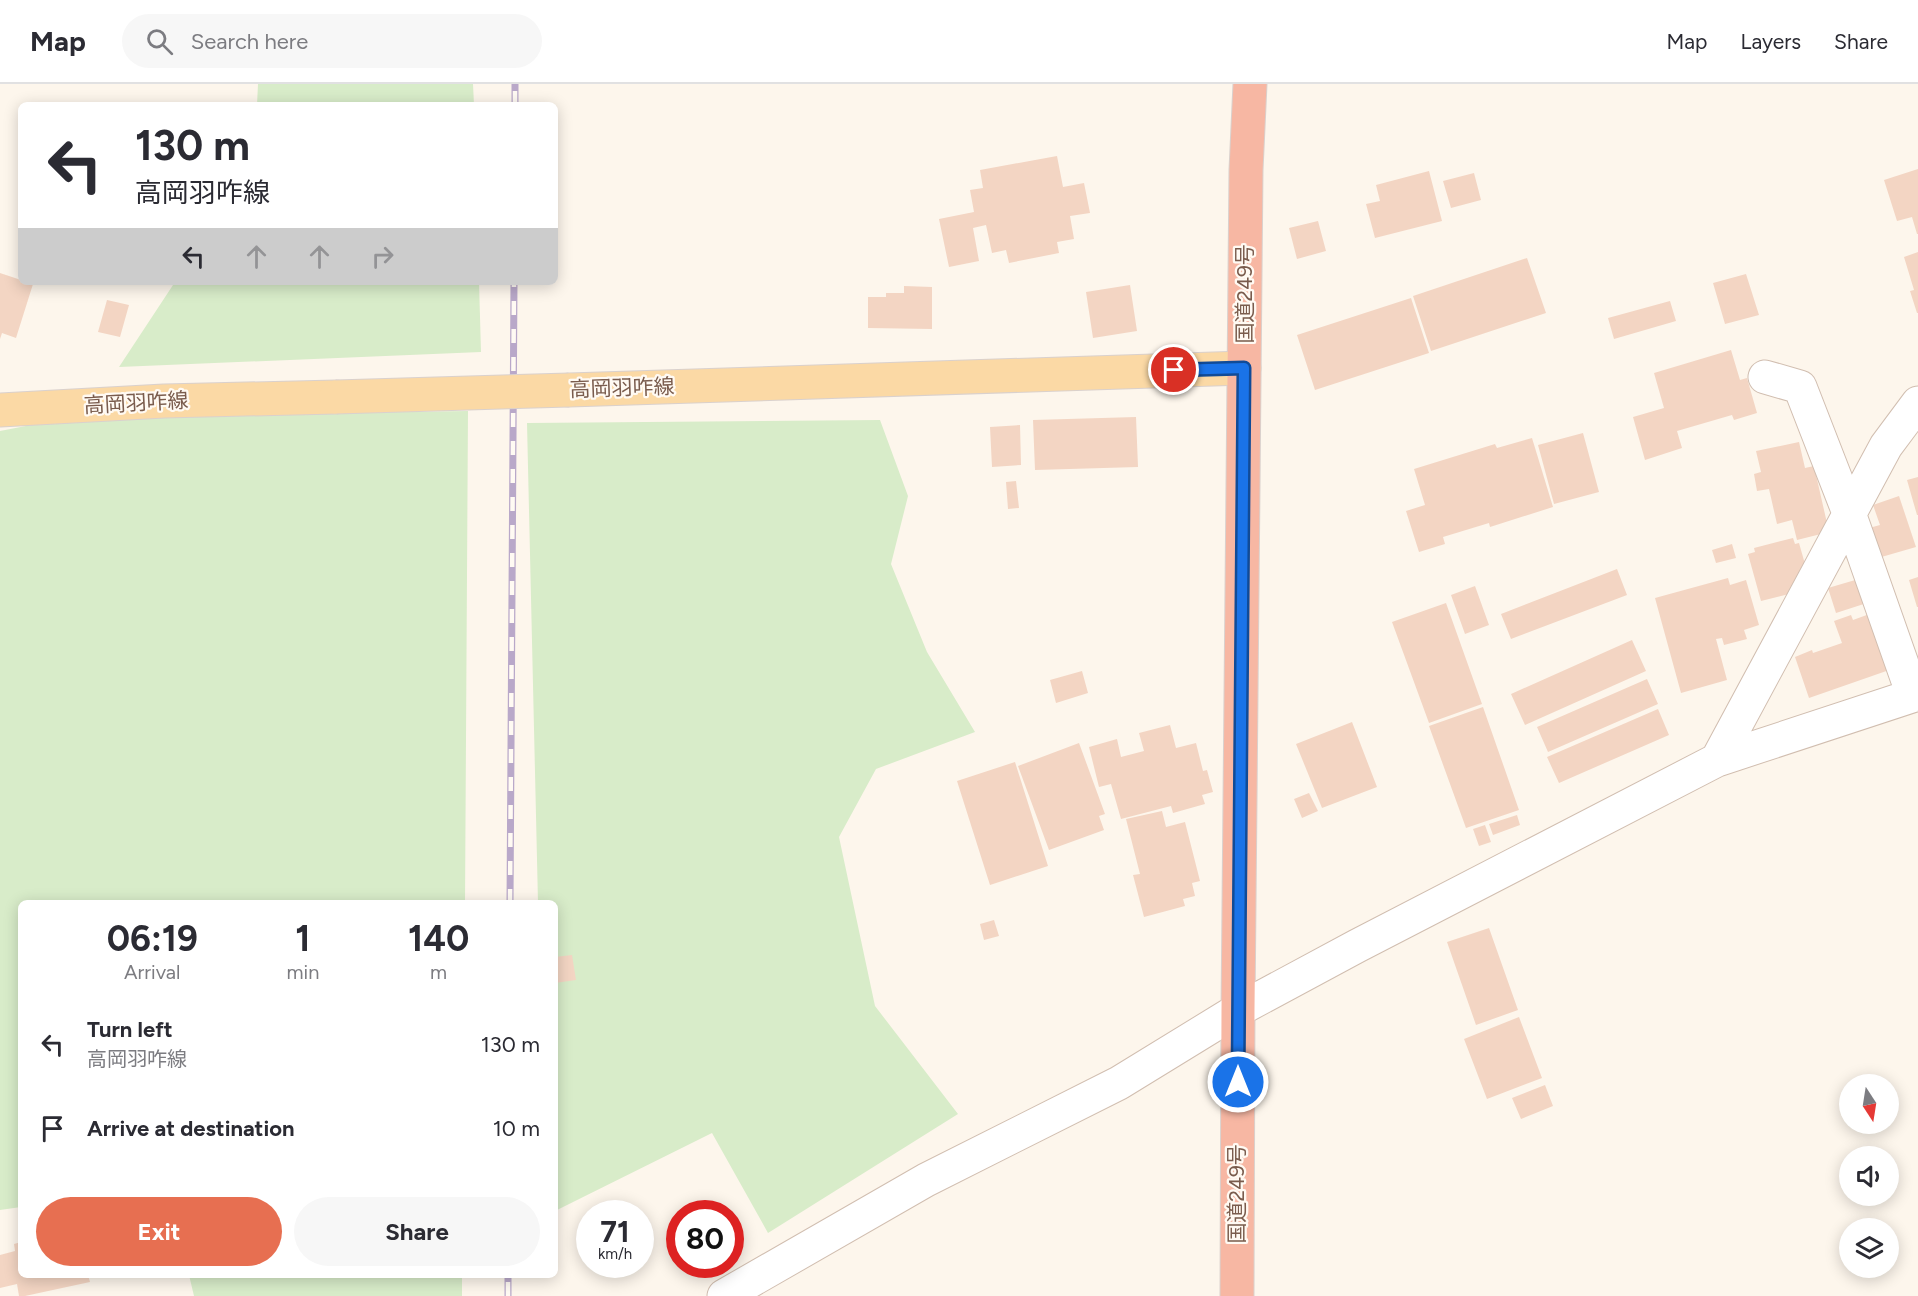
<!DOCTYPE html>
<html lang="en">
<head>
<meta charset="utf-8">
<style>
	:root { --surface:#fff; --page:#f7f7f7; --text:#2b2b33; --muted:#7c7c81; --line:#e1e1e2; --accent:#e76f51 }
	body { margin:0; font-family:Figtree,"Noto Sans JP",sans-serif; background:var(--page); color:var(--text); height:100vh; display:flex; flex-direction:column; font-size:22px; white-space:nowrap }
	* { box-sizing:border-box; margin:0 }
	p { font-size:20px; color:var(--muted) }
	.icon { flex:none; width:33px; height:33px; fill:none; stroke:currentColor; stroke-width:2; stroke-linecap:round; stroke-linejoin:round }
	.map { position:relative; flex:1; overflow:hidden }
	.drawer { position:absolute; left:18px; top:816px; width:540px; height:378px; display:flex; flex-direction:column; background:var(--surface); border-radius:9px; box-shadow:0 3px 15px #0003 }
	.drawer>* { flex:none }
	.hud { position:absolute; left:18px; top:18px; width:540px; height:183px; border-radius:9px; box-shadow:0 3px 15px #0003; background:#fff; color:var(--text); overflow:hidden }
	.needle { width:39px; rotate:168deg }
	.tools { position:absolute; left:1839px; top:990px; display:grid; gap:12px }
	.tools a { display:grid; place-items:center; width:60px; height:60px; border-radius:50%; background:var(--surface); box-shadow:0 3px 15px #0003; font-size:30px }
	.speed { position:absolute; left:576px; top:1116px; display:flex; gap:12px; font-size:30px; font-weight:700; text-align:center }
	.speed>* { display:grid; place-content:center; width:78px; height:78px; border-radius:50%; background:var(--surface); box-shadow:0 3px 15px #0003; line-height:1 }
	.speed small { font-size:15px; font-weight:400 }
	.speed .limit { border:9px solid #d22; background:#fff; color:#111 }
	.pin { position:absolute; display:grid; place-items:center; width:51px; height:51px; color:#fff; margin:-26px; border:3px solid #fff; border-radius:50%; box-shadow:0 2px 6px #0007 }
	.me { position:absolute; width:66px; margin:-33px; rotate:0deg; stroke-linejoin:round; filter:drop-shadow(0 0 4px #0008) }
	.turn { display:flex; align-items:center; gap:21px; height:126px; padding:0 18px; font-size:27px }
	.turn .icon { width:78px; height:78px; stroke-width:2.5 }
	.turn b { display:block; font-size:42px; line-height:51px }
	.lanes { display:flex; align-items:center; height:57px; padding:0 18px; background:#0003; justify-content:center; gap:30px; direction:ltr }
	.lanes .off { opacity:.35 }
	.eta { display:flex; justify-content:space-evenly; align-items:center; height:102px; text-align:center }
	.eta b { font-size:36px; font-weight:700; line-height:42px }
	.cta { display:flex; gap:12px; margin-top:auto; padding:12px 18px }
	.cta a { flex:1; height:69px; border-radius:36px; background:var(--accent); color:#fff; font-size:24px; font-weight:700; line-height:69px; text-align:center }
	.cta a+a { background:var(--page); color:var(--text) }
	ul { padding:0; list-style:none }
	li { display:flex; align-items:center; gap:18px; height:84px; padding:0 18px }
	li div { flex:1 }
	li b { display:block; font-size:22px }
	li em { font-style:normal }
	header { display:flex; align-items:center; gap:36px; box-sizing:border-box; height:84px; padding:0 30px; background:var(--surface); border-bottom:2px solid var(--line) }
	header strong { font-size:28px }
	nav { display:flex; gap:33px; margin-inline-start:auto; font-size:21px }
	.search { width:420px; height:54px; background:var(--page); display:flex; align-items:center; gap:15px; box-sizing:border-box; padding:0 21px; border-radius:33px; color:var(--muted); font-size:22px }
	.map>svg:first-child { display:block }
	.green { fill:#d8ecc9 }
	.building { fill:#f3d5c3 }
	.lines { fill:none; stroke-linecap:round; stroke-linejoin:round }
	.minor-casing { stroke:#d1beb0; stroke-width:35 }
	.major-casing { stroke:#dad1cd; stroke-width:35 }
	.highway-casing { stroke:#dad1cd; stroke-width:35 }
	.minor { stroke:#fff; stroke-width:33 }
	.major { stroke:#fbd9a5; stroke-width:33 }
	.highway { stroke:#f7b7a3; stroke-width:33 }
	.rail-casing { stroke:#b9a8c9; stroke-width:7 }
	.rail { stroke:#fffaf3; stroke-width:4.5; stroke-dasharray:14; stroke-linecap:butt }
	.major-bridge-casing { stroke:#dad1cd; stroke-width:35; stroke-linecap:butt }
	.major-bridge { stroke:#fbd9a5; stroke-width:33 }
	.route-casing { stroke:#114b97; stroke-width:15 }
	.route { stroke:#1a73e8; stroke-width:10 }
	.labels { text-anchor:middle; stroke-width:4.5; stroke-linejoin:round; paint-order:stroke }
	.street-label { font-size:21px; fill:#7a5c4d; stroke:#fffaf3 }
</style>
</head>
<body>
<header>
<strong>Map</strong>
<div class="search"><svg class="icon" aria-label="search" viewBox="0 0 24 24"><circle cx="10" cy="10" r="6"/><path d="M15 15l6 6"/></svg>Search here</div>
<nav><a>Map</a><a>Layers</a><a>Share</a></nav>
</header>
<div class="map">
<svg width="1918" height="1212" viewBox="0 0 1918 1212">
	<rect width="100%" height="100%" fill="#fdf6ec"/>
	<path class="green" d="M258,0h215l1,21h-217z
		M175,198h304l2,70 -362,15z
		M468,327l-3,492h-444v304l-21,3v-779l31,-6 145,-10z
		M880,336l28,76 -17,68 36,88 48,80 -99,37 -37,68 36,169 83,108 -190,119 -56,-100 -157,78v-308h-17l-11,-480z
		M189,1191h273v21h-268z"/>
	<path class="building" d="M1057,72l6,31 21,-4 6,30 -20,3 4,23 -17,3 2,11 -50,10 -3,-13 -14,3 -6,-28 -13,3 6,33 -30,6 -10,-48 35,-7 -4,-22 13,-2 -3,-18z
		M1918,85v65h-1l-5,-17 -15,4 -13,-41z
		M1429,87l13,50 -67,17 -9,-34 14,-3 -4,-16z
		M1474,89l7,27 -30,8 -8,-27z
		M1318,137l8,30 -29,8 -8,-31z
		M1918,168v61h-1l-7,-22 4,-1 -10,-33z
		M1527,174l19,55 -115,38 -18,-55z
		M0,189l21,7v2l12,2 -17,54 -14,-5 -2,6z
		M1746,190l13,41 -34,9 -12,-41z
		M1130,201l7,46 -44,7 -7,-46z
		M904,202l28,1v42l-64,-1v-31h18v-4h18z
		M1411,214l18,55 -114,37 -18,-55z
		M107,216l22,5 -9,32 -22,-5z
		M1670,217l6,20 -62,18 -6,-21z
		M1731,266l9,30 7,-2 10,35 -23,7 -2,-5 -55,16 5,17 -37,12 -12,-43 31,-9 -10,-35z
		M1136,333l2,50 -103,3 -2,-50z
		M1020,341l1,40 -29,2 -2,-40z
		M1583,349l16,59 -45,12 -16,-59z
		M1532,354l21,69 -63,20 -1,-4 -46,14 2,7 -26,8 -13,-41 19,-6 -11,-36 81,-25 2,4z
		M1799,358l6,26 9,-2 15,66 -32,8 -5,-20 -15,4 -8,-35 -12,2 -3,-17 7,-2 -5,-21z
		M1918,393v38h-1l-10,-35z
		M1016,397l3,27 -11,1 -2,-27z
		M1899,412l17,51 -38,11 -9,-30 11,-3 -7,-20z
		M1793,454l2,6 4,-1 10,35 -4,12 -44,11 -13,-47 7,-2 -1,-4z
		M1732,460l4,14 -20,5 -4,-13z
		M1617,485l10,26 -116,44 -10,-25z
		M1918,493v30h-1l-8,-27z
		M1728,494l2,7 16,-5 13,45 -15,5 3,9 -23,6 -2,-7 -6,1 11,41 -46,13 -26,-95z
		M1862,494l8,24 -34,11 -8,-25z
		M1475,502l14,39 -24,9 -14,-39z
		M1446,519l36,101 -53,19 -37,-101z
		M1875,528l20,56 -86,30 -14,-41 17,-7 1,3 29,-10 -8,-22 17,-6 2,5z
		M1632,556l14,31 -121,54 -14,-31z
		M1082,587l6,22 -32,10 -6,-23z
		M1647,595l11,25 -110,48 -11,-25z
		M1483,623l36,103 -53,18 -37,-102z
		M1658,625l11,26 -110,48 -12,-26z
		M1352,638l25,65 -55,21 -26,-64z
		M1170,641l6,23 20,-5 7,28 4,-1 6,22 -11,3 3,9 -32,9 -2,-7 -50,13 -10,-35 -12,3 -10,-40 28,-8 4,18 23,-6 -5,-18z
		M1079,659l26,71 -6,2 5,14 -55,20 -31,-84z
		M1015,678l33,104 -58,19 -33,-104z
		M1309,709l9,18 -16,7 -8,-19z
		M1162,727l4,16 19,-5 15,59 -8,2 3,13 -12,3 2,7 -41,11 -11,-42 7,-1 -14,-55z
		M1517,731l3,10 -27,10 -4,-11z
		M1485,741l6,17 -12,4 -6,-17z
		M994,836l5,16 -15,4 -4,-16z
		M1489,844l29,82 -42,15 -29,-83z
		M572,871l4,25 -21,3v-26z
		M1519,933l23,61 -55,21 -23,-60z
		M1545,1001l8,21 -32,13 -9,-21z
		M21,1158v33h67l2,7 -65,14h-6l-2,-12 -17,4v-33l15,-4 -1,-7z"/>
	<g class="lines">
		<g class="minor-casing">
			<path id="minor" d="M1765,293l35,10 49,126 64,182
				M1717,676l169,-314 32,-43
				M724,1212l202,-116 193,-97 119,-73 119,-64 360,-186 201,-66"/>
		</g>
		<g class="major-casing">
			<path id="major" d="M569,306l675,-22
				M0,326l164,-9 172,-4"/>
		</g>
		<g class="highway-casing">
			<path id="highway" d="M1237,1212l1,-286 8,-840 4,-86"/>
		</g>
		<use href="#minor" class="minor"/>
		<use href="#major" class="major"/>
		<use href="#highway" class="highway"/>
		<g class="rail-casing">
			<path id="rail" d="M515,21v-21
				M510,819l4,-621
				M508,1212v-21"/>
		</g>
		<use href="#rail" class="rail"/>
		<g class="major-bridge-casing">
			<path id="major-bridge" d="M336,313l233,-7"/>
		</g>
		<use href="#major-bridge" class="major-bridge"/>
	</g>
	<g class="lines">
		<g class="route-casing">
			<path id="route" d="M1174,286l70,-2 -6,714"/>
		</g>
		<use href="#route" class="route"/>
	</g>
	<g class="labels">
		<g class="street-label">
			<text transform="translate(1245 210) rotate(-90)" y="7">国道249号</text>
			<text transform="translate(622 304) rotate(-2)" y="7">高岡羽咋線</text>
			<text transform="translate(136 319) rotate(-3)" y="7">高岡羽咋線</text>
			<text transform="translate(1237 1110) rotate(-90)" y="7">国道249号</text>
		</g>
	</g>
</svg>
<div class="tools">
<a><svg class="needle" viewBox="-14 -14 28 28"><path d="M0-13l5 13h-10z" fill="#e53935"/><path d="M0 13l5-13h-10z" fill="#7c7c81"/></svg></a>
<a><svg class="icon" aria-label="sound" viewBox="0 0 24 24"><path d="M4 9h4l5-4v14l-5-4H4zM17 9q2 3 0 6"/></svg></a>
<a><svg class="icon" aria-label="layers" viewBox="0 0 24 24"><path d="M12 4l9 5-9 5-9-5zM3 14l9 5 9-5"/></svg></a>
</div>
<div class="speed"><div>71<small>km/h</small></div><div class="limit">80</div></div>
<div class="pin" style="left:1174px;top:286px;background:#d93025"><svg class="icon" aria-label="arrive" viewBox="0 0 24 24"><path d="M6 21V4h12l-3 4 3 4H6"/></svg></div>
<svg class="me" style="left:1238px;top:998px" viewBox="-20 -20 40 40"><circle r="17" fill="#1a73e8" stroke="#fff" stroke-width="3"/><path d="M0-11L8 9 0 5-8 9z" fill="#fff"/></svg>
<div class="hud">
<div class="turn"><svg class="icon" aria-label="left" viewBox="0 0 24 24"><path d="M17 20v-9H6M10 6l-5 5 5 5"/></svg><div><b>130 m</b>高岡羽咋線</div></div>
<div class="lanes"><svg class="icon" aria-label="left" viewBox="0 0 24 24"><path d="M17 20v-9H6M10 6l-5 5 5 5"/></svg><svg class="icon off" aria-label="ahead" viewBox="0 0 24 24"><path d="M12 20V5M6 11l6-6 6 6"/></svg><svg class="icon off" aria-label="ahead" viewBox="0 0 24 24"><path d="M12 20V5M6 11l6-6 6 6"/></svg><svg class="icon off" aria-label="right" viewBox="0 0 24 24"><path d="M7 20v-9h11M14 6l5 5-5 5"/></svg></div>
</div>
<section class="drawer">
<div class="eta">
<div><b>06:19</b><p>Arrival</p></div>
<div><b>1</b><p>min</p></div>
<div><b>140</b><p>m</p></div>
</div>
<ul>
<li><svg class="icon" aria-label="left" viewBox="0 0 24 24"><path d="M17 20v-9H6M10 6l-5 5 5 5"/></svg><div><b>Turn left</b><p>高岡羽咋線</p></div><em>130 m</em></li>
<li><svg class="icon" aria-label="arrive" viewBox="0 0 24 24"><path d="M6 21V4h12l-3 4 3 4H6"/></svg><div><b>Arrive at destination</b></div><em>10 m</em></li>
</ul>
<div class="cta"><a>Exit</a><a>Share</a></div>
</section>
</div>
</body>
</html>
